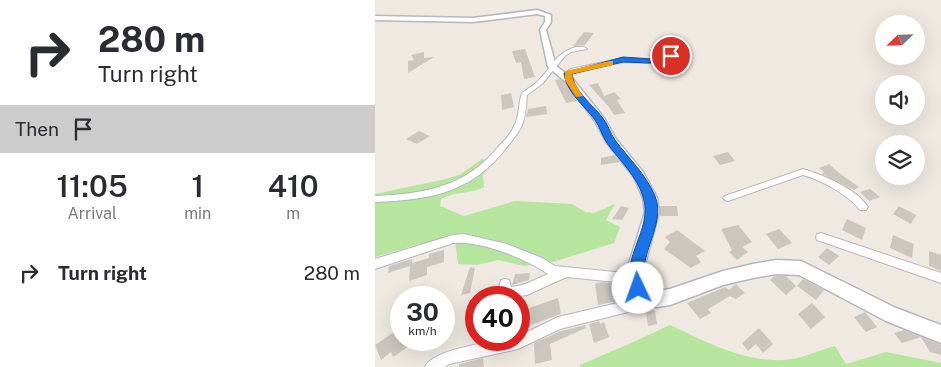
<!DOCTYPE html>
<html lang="en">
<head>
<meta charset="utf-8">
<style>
	:root { --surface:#fff; --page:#f2f2f3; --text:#2b2b33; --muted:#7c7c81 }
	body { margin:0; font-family:"Public Sans",sans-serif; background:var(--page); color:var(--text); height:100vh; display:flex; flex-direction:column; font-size:19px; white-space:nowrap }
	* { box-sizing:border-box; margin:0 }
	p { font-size:16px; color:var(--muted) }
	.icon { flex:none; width:28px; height:28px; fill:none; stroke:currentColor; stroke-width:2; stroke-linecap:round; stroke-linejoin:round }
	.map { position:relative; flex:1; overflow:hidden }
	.drawer { display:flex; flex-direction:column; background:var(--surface); width:375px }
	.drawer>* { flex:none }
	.top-card { background:#fff; color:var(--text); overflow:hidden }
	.needle { width:32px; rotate:247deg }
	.buttons { position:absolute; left:500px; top:15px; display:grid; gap:10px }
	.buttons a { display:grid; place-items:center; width:50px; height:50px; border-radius:50%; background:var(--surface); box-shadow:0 5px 20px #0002; font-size:25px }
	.speed { position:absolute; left:15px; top:286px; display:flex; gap:10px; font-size:25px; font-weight:700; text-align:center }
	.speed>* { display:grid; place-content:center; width:65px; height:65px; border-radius:50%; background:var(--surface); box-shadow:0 5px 20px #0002; line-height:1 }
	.speed small { font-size:12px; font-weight:400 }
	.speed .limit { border:8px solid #d22; background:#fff; color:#111 }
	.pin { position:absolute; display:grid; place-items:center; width:42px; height:42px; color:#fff; margin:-21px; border:2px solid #fff; border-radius:50%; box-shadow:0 1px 5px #0007 }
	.me { position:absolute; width:55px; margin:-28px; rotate:357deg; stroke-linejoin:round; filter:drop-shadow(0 0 4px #0008) }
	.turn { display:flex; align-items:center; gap:18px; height:105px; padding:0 15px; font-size:22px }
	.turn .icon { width:65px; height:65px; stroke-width:2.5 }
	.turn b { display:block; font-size:35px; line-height:42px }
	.then { display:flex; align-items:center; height:48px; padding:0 15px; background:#0003; gap:10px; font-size:19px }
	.eta { display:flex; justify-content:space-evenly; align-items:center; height:85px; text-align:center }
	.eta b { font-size:30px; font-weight:600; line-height:35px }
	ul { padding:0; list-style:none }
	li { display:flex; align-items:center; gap:15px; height:70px; padding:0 15px }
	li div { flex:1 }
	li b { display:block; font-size:19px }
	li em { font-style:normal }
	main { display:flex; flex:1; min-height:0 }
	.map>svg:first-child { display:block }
	.green { fill:#b6e59e }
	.building { fill:#cbc7bf }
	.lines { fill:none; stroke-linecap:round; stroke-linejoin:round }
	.street-casing { stroke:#b4b7c1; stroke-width:2 }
	.secondary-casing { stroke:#b4b7c1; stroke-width:3 }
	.street { fill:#fff; fill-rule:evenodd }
	.secondary { fill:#fff; fill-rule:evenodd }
	.route { fill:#1a73e8; stroke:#114b97 }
	.slow { fill:#f59e0b }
</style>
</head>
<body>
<main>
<section class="drawer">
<div class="top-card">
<div class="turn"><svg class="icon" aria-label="right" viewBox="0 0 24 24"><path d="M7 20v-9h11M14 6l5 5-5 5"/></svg><div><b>280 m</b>Turn right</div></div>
<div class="then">Then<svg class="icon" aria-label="arrive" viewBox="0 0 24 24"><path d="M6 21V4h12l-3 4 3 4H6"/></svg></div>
</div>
<div class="eta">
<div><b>11:05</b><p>Arrival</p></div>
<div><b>1</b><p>min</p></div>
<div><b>410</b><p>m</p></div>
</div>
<ul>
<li><svg class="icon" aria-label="right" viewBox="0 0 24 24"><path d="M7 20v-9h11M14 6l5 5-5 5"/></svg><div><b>Turn right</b></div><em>280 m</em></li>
</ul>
</section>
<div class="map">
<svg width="566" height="367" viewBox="0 0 566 367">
	<rect width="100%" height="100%" fill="#efe9e1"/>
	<path class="green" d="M107,159l6,1 1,7 -6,8 1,12c-13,7 -28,4 -43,12l-1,7 24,10 51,-15 57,3 14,8 8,1 21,-9 -9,16 14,7 -6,16 -61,19 -29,4 -25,-6 -22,5 -19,-1 -3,-24 -34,9 -1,-5 -45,13v-63l71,-15 15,-5z
		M295,325c34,16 73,37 113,35 16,0 36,-10 52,-14l11,18 40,-12 55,11v4h-361v-2l49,-21z"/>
	<path class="building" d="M209,32l10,1 -9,12 -12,1z
		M150,49l10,28 -11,2 -3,-17 -5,1 -4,-12z
		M49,52v6l10,-1 -26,16v-12l6,-1 -3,-5z
		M185,79l5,4 12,18 -11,2 -11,-23z
		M223,83l6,13 10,-4 7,7 -4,1 8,13 -11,2 -5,-8 -20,-22z
		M136,93l3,14 -12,3 -1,-15z
		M171,106l1,8 -21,3 2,-8z
		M44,131l11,5 -13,8 -11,-5z
		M353,152l7,9 -15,4 -7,-9z
		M239,155l6,7 -19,3v-7z
		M454,164l10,9 20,14 -5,3 -32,-16 2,-2 -5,-4z
		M495,189l10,8 -11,4 -9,-9z
		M246,206l8,2 -7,12 -10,-1z
		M285,206h17l1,10h-18z
		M524,206l17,9 -5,9 -18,-10z
		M472,219l19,9 -4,12 -20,-10z
		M363,225l14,17 -10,5 6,5 -11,8 -8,-8 3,-2 -11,-21z
		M404,229l13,14 -14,6 -12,-15z
		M302,230l28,21 -9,5 5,6 -10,6 -27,-19 6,-7 -5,-5z
		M518,235l21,9 -2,14 -22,-10z
		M452,248l12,8 -10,9 -11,-8z
		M69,250v12l-17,5v8l-18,6 1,-15 -22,7 1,-7 23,-7v4l17,-5v-4z
		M554,251l12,4v16l-12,-5z
		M95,267l5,1 -5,25 -9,2z
		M155,273l-1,7 -17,5 3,-11z
		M399,276h12l10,10 -10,9 -16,-15z
		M428,279l21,11 -8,10 -19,-14z
		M226,282l26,3 1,2 -12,3 2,11 -20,4 -3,-21z
		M361,284l9,9 -9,6 -6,-3 -22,13 3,4 -11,6 -13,-16 38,-16 4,3z
		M183,298l3,16 -36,13 -1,-17z
		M437,303l13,14 -14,12 -13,-15z
		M280,310l2,14 -9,2 -2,-15z
		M490,312l12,15 -11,5 -12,-15z
		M224,321l1,3 4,-2 5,15 -15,6 -5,-19z
		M210,325l1,3 -36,16 2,16 -17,4 -1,-21 27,-12z
		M384,328l14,16 -10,9 -7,-9 -8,7 -6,-8z
		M22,330l4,10h5l3,6 -16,11 -2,-5 -10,8 -6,-15z
		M529,330l37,15v10l-11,-3 -9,-15 -19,6 -8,-10z
		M108,358l1,9h-25v-3z"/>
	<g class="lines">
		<g class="street-casing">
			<path id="street" d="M201,47h8l3,2 -16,3 -6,4 -23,28 -15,11c-1,10 -1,21 -5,30 -3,8 -10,15 -15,22 -35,46 -77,53 -132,55v-6c48,-2 91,-9 123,-49 6,-6 13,-13 16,-21 6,-10 4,-23 8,-33 5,-4 11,-7 16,-12 14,-13 17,-28 38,-34z
				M301,53l2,1v2l-28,7 -27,-1 -50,10 -2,2v7l-5,-1 -1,-7 6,-4 52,-11 27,1z
				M428,169c20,6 54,20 65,38l-2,3h-6c-11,-15 -39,-30 -57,-35l-75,26 -3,-1 -2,-2 2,-2z
				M446,233l120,40v10l-124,-43 -1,-3 1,-3z
				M89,234l43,10 35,14 13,8 80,8 4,1 2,4 -2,4 -4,1 -68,-7 -14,6 -26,12 -24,3c-5,-4 -4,-12 -2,-18l4,-1 4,1 2,7c15,-1 24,-8 37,-13 -24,-16 -66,-33 -95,-31l-78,26v-10l78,-24z
				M277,295l4,2 2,4 -2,4 -96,24 -42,20 -69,15 -4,3h-20c8,-19 74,-27 94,-27v-4l39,-19z"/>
		</g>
		<g class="secondary-casing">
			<path id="secondary" d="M162,10l14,5v7l-5,8 10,36 16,12 32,40 12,21 27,33 14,26 2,14 -14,52 -2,15 7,10 7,2 13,-2 53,-18 30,-7 23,-4 25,1 95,47 45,17v18l-55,-22 -87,-46 -23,-1 -23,4 -30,7 -53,20 -13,2 -18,-5 -7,-9 -5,-14 2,-15 16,-52 -2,-14 -9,-21 -27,-34 -12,-22 -29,-39 -18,-15 -8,-37 5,-8v-6l-8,-2 -64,8 -98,-2v-4l98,2z"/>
		</g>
		<use href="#street" class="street"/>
		<use href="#secondary" class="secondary"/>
	</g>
	<path class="route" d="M296,53l2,4 -23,6 -27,-1 -51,12c2,17 20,30 30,43 6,7 8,16 13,23 14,19 30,33 40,56 12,29 -20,61 -9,92l-3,5 -5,2 -5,-2c-15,-34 21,-64 10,-96 -6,-21 -23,-36 -36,-54 -5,-7 -7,-16 -12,-23 -11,-15 -29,-28 -31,-47l59,-16 27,2z"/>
	<path class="slow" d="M235,61h3v4l-41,9 1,6 10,16 -7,1 -11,-17v-9z"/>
</svg>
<div class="buttons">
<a><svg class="needle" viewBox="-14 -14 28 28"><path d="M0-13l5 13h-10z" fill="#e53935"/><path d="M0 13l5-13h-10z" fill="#7c7c81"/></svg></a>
<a><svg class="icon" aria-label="sound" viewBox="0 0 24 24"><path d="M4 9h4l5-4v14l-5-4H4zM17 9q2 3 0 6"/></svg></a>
<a><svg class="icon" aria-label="layers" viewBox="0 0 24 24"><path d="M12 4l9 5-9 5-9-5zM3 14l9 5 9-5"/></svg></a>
</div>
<div class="speed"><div>30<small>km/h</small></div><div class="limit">40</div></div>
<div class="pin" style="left:296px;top:56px;background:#d93025"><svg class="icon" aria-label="arrive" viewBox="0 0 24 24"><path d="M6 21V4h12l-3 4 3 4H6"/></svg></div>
<svg class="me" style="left:263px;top:288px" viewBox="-20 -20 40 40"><circle r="19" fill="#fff"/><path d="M0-13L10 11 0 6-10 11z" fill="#1a73e8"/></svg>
</div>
</main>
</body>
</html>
